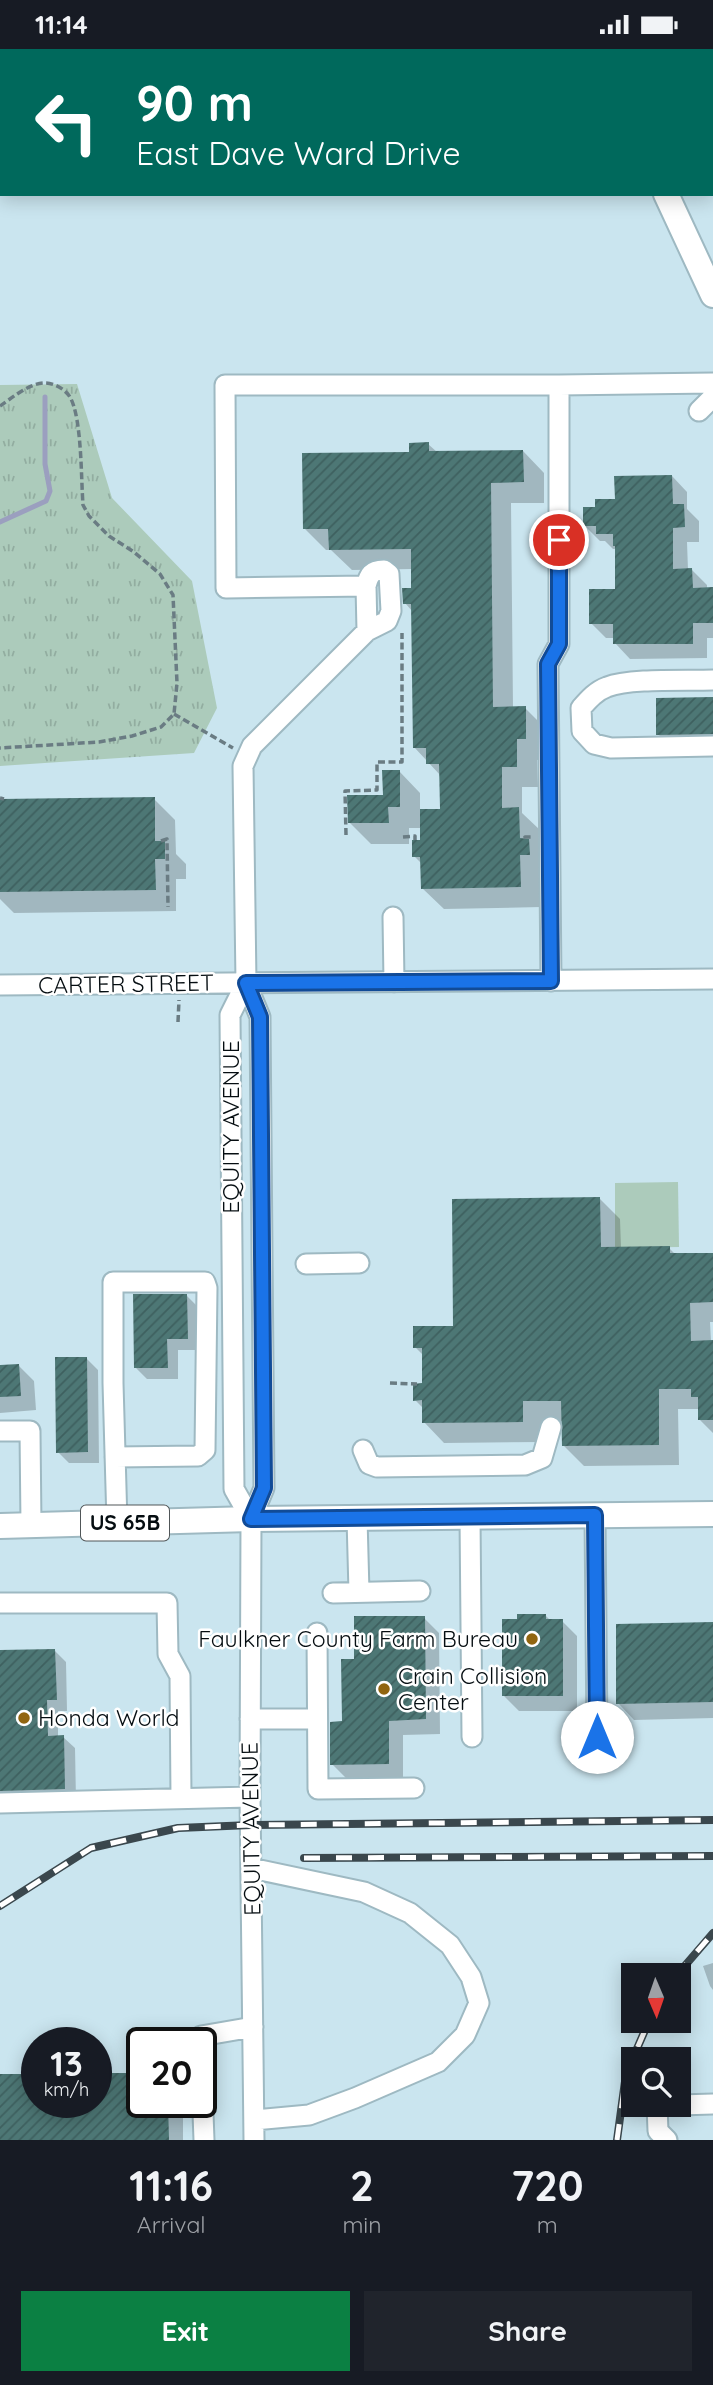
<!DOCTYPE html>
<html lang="en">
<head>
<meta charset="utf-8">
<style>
	:root { --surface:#171b24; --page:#20242c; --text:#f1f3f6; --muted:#9ea1a6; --accent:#0b8043 }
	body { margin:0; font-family:Quicksand,sans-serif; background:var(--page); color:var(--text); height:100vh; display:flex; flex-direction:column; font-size:26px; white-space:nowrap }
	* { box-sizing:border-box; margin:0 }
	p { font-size:23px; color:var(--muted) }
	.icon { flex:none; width:38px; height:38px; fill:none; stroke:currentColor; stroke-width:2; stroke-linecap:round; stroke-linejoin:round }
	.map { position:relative; height:2091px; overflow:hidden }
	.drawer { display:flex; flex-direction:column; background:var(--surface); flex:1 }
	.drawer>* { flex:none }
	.hud { position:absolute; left:0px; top:0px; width:714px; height:147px; box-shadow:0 4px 18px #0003; background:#00695c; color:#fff; overflow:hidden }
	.needle { width:46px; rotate:178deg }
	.tools { position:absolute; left:621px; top:1914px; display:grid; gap:14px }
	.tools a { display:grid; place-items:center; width:70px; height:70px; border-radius:0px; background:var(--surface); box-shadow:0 4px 18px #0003; font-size:35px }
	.speed { position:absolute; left:21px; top:1978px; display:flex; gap:14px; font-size:35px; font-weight:700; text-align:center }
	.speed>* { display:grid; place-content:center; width:91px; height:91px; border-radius:50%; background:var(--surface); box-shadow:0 4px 18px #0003; line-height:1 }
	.speed small { font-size:18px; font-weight:400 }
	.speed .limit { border:4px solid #111; border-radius:10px; background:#fff; color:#111 }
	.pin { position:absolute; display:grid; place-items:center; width:60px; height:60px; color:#fff; margin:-30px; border:4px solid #fff; border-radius:50%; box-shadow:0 2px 7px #0007 }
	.me { position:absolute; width:77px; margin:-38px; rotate:0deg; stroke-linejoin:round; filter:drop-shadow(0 0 5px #0008) }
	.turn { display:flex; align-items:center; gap:24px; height:147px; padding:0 21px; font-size:32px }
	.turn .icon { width:91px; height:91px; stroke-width:2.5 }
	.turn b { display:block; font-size:49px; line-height:60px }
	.eta { display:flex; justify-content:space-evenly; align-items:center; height:119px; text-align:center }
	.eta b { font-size:42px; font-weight:700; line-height:49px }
	.cta { display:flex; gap:14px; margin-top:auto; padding:14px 21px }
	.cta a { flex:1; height:80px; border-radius:0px; background:var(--accent); color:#fff; font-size:28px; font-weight:700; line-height:80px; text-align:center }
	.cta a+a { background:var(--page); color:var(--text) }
	.status { display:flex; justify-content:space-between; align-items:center; height:49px; padding:0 35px; background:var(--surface); direction:ltr }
	.status svg { height:19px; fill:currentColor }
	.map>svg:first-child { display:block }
	.grass { fill:url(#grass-tufts) }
	.garden { fill:#accbbb }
	.shadow { fill:#0003 }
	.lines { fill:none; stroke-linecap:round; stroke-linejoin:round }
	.stream { stroke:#9b9fbf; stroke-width:5 }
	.building { fill:url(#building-hatch) }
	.minor-casing { stroke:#9eb9c2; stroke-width:23 }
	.major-casing { stroke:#9eb9c2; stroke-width:28 }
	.path { stroke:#6a7c83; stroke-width:3.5; stroke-dasharray:7 3.5; stroke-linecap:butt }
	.minor { stroke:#fff; stroke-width:19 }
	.major { stroke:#fff; stroke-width:24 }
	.rail-casing { stroke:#3a474d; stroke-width:8 }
	.rail { stroke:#fff; stroke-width:5; stroke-dasharray:16; stroke-linecap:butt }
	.route-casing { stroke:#114b97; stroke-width:18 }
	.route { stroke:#1a73e8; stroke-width:12 }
	.poi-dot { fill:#916510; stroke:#fff; stroke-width:2.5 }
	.labels { text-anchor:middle; stroke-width:5; stroke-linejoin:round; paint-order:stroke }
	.shield { fill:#fff; stroke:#505658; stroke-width:2 }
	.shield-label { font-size:21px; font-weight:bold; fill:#050d11 }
	.street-label { font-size:23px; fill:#050d11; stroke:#fff }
	.poi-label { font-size:23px; fill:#050d11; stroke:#fff; text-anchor:start }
</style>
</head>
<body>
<div class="status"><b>11:14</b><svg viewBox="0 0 49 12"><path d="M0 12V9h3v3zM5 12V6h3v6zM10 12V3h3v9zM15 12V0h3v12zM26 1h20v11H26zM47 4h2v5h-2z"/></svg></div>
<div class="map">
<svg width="713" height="2091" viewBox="0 0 713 2091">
	<defs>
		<pattern id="grass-tufts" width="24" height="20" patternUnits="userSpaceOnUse" patternTransform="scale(1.75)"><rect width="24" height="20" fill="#accbbb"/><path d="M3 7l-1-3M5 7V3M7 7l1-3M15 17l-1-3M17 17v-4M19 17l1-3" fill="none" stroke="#92ada0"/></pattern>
		<pattern id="building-hatch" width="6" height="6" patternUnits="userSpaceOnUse" patternTransform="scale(1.75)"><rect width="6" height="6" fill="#4d7775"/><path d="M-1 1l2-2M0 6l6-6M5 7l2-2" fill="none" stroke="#3e605f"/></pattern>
	</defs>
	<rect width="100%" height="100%" fill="#cae5ef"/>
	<path class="grass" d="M77,335l35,114 80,83 25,127 -23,45 -194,13v-381z"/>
	<path class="garden" d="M678,1133l1,65 -64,1v-65z"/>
	<path class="shadow" d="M428,395l9,8 86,-1 21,22v30h-33l2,205h12l21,21 1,30 -10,1 1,27h-16v26l18,17 1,77 -97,2 -22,-21v-24l-8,-8 8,-15v-13h-13v16h-38l-21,-21 34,-27 15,-25 21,22v18l21,-1v-34l-27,-29 -1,-135 -8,-9 8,-14v-20l-61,1 -21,-20h-5l-21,-21 106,-75z
		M672,427l15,16v17l12,12v21h-12l1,28h4l15,15v4l6,1v48h-6v20l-77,1 -15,-16v-5h-9l-15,-15 26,-32v-42h-4l-8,-8h-5l-15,-15 12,-17z
		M713,650v48l-41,1 -14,-14z
		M154,750l21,21 1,34 10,10v15h-10v32l-162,2 -14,-14v-98z
		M600,1150l20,20 1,29h48l7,7h37v67h-3l1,20h2v91l-13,-13v-11h-22l1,56 -95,1 -21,-21v-24h-20v21l-99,1 -20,-21 -1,-14 -8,-8 8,-15v-30l-8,-8 40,-20z
		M187,1247l11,11 1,43h-21v29h-31l-11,-11z
		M86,1309l12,12 1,93h-30l-11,-11z
		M19,1317l15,15 2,29 -36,3v-46z
		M545,1566l6,6h11l15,15v75h-58l-15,-15z
		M424,1569l15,15 1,101 -37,1v43l-56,1 -15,-15 12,-41 12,-62z
		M713,1575v94l-79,2 -16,-17z
		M55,1602l11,11 1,49h-9v26h5l12,11 1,52 -76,3v-151z
		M713,1914v27l-3,-4 -7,-20z
		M0,2027l37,26h134l12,12v26h-183z"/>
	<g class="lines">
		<path class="stream" d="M0,473l46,-21 4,-10 -5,-27v-67"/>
	</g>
	<path class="building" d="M429,393v9l94,-1 1,32 -33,1 2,224 33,-1v33h-9v28h-15v41l17,-1 1,31 9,1 1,16h-10l1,32 -100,2 -1,-32h-8v-17h8v-31h20l-1,-45h-13v-16h-13l-2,-144h-8l-1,-16h9v-39l-82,1 -1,-21h-25l-1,-76 107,-1v-9z
		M672,426l1,29h11l1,23 -12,1v41l19,-1 1,20 20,-1v36h-20v21h-80v-20h-24v-35h26v-43h-2v-12h-17v-8h-13v-19h12v-8h20l-1,-23z
		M713,648v37l-57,1v-37z
		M382,721h18v37h-12l1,16h-41l-1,-28h36z
		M155,748v44h10v18h-10l1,31 -156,2v-93z
		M600,1148l1,50 69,-1v7h43v49l-23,1 1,38 22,-1v80h-15v-23h-7v-8h-32v56l-97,1 -1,-45h-38v21l-101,1v-23l-9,1v-17l9,-1v-35h-9v-22h40l-1,-127z
		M133,1245h54l1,45h-21l1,29h-34z
		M55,1308h32l1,95 -32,1z
		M19,1315l2,32 -21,1v-32z
		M517,1565h29v5h17v77h-61v-77h15z
		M354,1567h71l1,103 -37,2v43l-59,1v-43l12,-1 -1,-62h13z
		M713,1573v80l-97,2v-80z
		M55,1600l2,51h-10l1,36 16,-1 1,54 -65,2v-141z
		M96,2024h46v29h26l1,38h-169v-66h37v28h59z"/>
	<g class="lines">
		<g class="minor-casing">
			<path id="minor" d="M280,2l4,-2
				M0,120l2,-1
				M699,362l14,-14
				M366,537c3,-11 5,-16 18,-16l5,4 2,37 -4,10 -20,10
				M713,631c-27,1 -83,-2 -106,7 -11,4 -18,12 -26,21l1,23 12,13 17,4 102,-2
				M393,868l1,65
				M551,932l-3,-317 11,-20v-259
				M246,934l-16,32 4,474 17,30
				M0,936l713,-6
				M306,1215l53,-1
				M0,1382h30l1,94
				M363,1401l6,14 8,3 148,-2 17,-7 9,-31
				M115,1408l83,-1 7,-6 2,-162 -2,-6h-92v101l4,140
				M595,1466l2,222
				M470,1468l2,220
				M357,1469l2,74
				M333,1544l87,-2
				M0,1554h167l1,51 12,22 1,122
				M317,1584l1,156 96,-1
				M250,1670h67
				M0,1754l250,-6
				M251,1819l113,24 46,21 40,32 21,32 8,26 -14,32 -27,27 -83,36 -46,17 -55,5
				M201,1993v-6l52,-9
				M201,2010l3,81
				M657,2056l1,26 9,9
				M679,2056l34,-1
				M254,2091l-4,-343 1,-278 13,-31 -4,-471 -14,-34 -3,-217 9,-20 115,-115 -1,-45 -140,2 -1,-203h334l154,-2"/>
		</g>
		<g class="major-casing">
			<path id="major" d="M597,0l1,2
				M666,145l47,101
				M0,1477l251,-7 462,-5"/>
		</g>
		<path class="path" d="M0,357c12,-8 28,-22 43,-23 10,-1 22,6 27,14 12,21 11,82 13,108l6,11 20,20 25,16 26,22 13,21 4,88 -3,31 -13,13 -29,9 -33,6 -99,6
			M174,665l59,34
			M0,749l4,1
			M346,786l-1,-44 32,-1v-28h25v-129
			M403,788l12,-1v4
			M526,789l-1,-1h8
			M161,792l6,-2 1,68
			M178,973l1,-22
			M390,1334l27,1"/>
		<use href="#minor" class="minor"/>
		<use href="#major" class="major"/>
		<g class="rail-casing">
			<path id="rail" d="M304,1809l409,-2
				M0,1857l91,-58 87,-20 73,-3 462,-5
				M676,1927l37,-43
				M617,2091l9,-66 23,-53"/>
		</g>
		<use href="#rail" class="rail"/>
	</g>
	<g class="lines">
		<g class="route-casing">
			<path id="route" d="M559,491v104l-11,20 3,317 -305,2 14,34 4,471 -13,31 344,-4 2,222"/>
		</g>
		<use href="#route" class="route"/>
	</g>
	<g class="poi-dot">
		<circle cx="532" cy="1590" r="7"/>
		<circle cx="384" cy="1640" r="7"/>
		<circle cx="24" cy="1669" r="7"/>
	</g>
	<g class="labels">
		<rect class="shield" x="81" y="1456.5" width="88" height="35" rx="5"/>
		<g class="shield-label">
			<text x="125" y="1481">US 65B</text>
		</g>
		<g class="street-label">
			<text transform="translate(126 935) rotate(-1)" y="8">CARTER STREET</text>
			<text transform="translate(231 1078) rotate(-90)" y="8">EQUITY AVENUE</text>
			<text transform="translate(251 1780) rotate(-91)" y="8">EQUITY AVENUE</text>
		</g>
		<g class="poi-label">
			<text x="518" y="1598" text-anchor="end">Faulkner County Farm Bureau</text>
			<text x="398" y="1635">Crain Collision<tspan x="398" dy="26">Center</tspan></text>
			<text x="38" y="1677">Honda World</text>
		</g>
	</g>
</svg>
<div class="tools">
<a><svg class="needle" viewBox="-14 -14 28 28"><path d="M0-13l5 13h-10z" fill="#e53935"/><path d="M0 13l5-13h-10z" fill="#9ea1a6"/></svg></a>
<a><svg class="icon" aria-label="search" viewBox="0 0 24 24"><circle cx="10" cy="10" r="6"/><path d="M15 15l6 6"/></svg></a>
</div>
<div class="speed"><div>13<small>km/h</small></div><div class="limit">20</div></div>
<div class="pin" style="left:559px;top:491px;background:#d93025"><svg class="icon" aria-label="arrive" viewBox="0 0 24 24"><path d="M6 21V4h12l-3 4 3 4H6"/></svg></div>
<svg class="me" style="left:597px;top:1688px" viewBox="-20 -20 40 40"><circle r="19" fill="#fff"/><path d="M0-13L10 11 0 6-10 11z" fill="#1a73e8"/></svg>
<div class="hud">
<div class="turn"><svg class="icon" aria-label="left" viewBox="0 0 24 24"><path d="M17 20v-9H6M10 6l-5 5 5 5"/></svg><div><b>90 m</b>East Dave Ward Drive</div></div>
</div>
</div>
<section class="drawer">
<div class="eta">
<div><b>11:16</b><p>Arrival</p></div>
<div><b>2</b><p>min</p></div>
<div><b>720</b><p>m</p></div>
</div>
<div class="cta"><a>Exit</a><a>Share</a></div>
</section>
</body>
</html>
